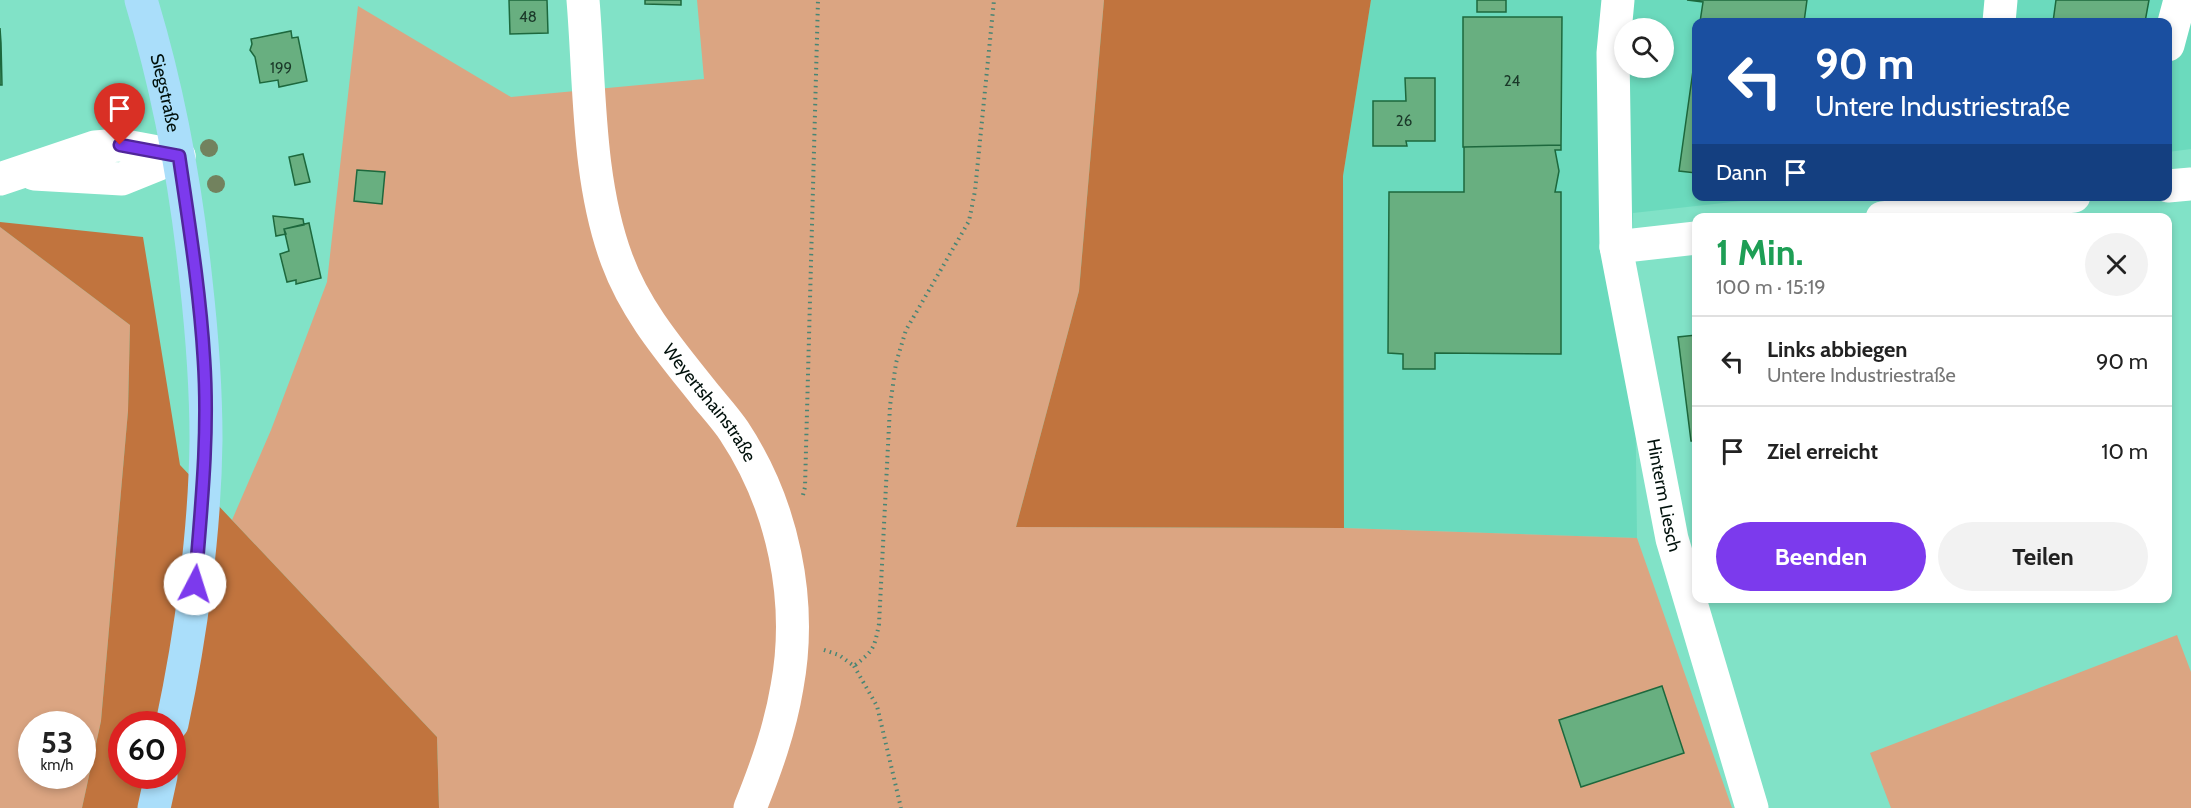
<!DOCTYPE html>
<html lang="de">
<head>
<meta charset="utf-8">
<style>
	:root { --surface:#fff; --page:#f2f2f2; --text:#222; --muted:#767676; --line:#e0e0e0; --accent:#7c3aed }
	body { margin:0; font-family:Cabin,sans-serif; background:var(--page); color:var(--text); height:100vh; display:flex; flex-direction:column; font-size:22px; white-space:nowrap }
	* { box-sizing:border-box; margin:0 }
	p { font-size:20px; color:var(--muted) }
	.icon { flex:none; width:33px; height:33px; fill:none; stroke:currentColor; stroke-width:2; stroke-linecap:round; stroke-linejoin:round }
	.map { position:relative; flex:1; overflow:hidden }
	.panel { position:absolute; left:1692px; top:213px; width:480px; height:390px; display:flex; flex-direction:column; background:var(--surface); border-radius:12px; box-shadow:0 3px 9px #0003 }
	.panel>* { flex:none }
	.guide { position:absolute; left:1692px; top:18px; width:480px; height:183px; border-radius:12px; box-shadow:0 3px 9px #0003; background:#1a4fa0; color:#fff; overflow:hidden }
	.controls { position:absolute; left:1614px; top:18px; display:grid; gap:12px }
	.controls a { display:grid; place-items:center; width:60px; height:60px; border-radius:50%; background:var(--surface); box-shadow:0 3px 9px #0003; font-size:30px }
	.speed { position:absolute; left:18px; top:711px; display:flex; gap:12px; font-size:30px; font-weight:700; text-align:center }
	.speed>* { display:grid; place-content:center; width:78px; height:78px; border-radius:50%; background:var(--surface); box-shadow:0 3px 9px #0003; line-height:1 }
	.speed small { font-size:15px; font-weight:400 }
	.speed .limit { border:9px solid #d22; background:#fff; color:#111 }
	.pin { position:absolute; display:grid; place-items:center; width:51px; height:51px; color:#fff; margin:-62px -26px; border-radius:50% 50% 50% 0; rotate:-45deg; box-shadow:0 0 6px #0007 }
	.pin .icon { rotate:45deg }
	.me { position:absolute; width:66px; margin:-33px; rotate:5deg; stroke-linejoin:round; filter:drop-shadow(0 0 4px #0008) }
	.turn { display:flex; align-items:center; gap:21px; height:126px; padding:0 24px; font-size:27px }
	.turn .icon { width:78px; height:78px; stroke-width:2.5 }
	.turn b { display:block; font-size:42px; line-height:51px }
	.then { display:flex; align-items:center; height:57px; padding:0 24px; background:#0003; gap:12px; font-size:22px }
	.round { display:grid; place-items:center; flex:none; width:63px; height:63px; border-radius:32px; background:var(--page) }
	.head { display:flex; align-items:center; justify-content:space-between; height:102px; padding:0 24px }
	h1 { font-size:36px; font-weight:700; line-height:45px; color:#1e9e55 }
	.cta { display:flex; gap:12px; margin-top:auto; padding:12px 24px }
	.cta a { flex:1; height:69px; border-radius:36px; background:var(--accent); color:#fff; font-size:24px; font-weight:700; line-height:69px; text-align:center }
	.cta a+a { background:var(--page); color:var(--text) }
	ul { padding:0; list-style:none }
	li { display:flex; align-items:center; gap:18px; height:90px; padding:0 24px; border-top:2px solid var(--line) }
	li div { flex:1 }
	li b { display:block; font-size:22px }
	li em { font-style:normal }
	.map>svg:first-child { display:block }
	.built { fill:#6bdabd; fill-rule:evenodd }
	.green { fill:#dba582; fill-rule:evenodd }
	.forest { fill:#c1743e; fill-rule:evenodd }
	.building { fill:#68af80; stroke:#1d683d; stroke-width:1.5 }
	.lines { fill:none; stroke-linecap:round; stroke-linejoin:round }
	.path { stroke:#488574; stroke-width:4; stroke-dasharray:1.5 4.5; stroke-linecap:butt }
	.minor { stroke:#fff; stroke-width:33 }
	.major { stroke:#aadefa; stroke-width:33 }
	.tree { fill:#72825e }
	.route-casing { stroke:#51269a; stroke-width:15 }
	.route { stroke:#7c3aed; stroke-width:10 }
	.labels { text-anchor:middle; stroke-width:4.5; stroke-linejoin:round; paint-order:stroke }
	.number-label { font-size:15px; fill:#1a3828 }
	.street-label { font-size:18px; fill:#00100b; stroke:#8eefd4 }
</style>
</head>
<body>
<div class="map">
<svg width="2191" height="808" viewBox="0 0 2191 808">
	<rect width="100%" height="100%" fill="#81e2c7"/>
	<path class="built" d="M1371,0h820v149l-23,3v-130h-472v174l81,1 -144,16 4,325 -293,-10 -1,-352zM1624,28h40v40h-40z"/>
	<path class="green" d="M697,0h407l-25,291 -63,236 328,1 293,10 95,270h-1293l-2,-71 -205,-217 39,-90 56,-148 31,-276 153,91 193,-18z
		M0,227l130,98 -2,86 -27,310 -19,87h-82zM32,724h50v52h-50z
		M2177,635l14,37v136h-300l-21,-55z"/>
	<path class="forest" d="M1104,0h267l-28,176 1,352 -328,-1 63,-236z
		M0,222l143,15 37,228 257,272 2,71h-357l19,-87 27,-310 2,-86 -130,-98zM122,724h50v52h-50z"/>
	<path class="building" d="M509,0h38l1,33 -38,1z
		M645,0h36v5l-36,-1z
		M1477,0h29v12h-29z
		M1687,0h120l-3,22h-104l3,-20z
		M2056,0h93l-4,22h-92z
		M1463,17h99l-1,128 -98,2z
		M0,28l1,15 1,42h-2z
		M291,31l1,7 6,-1 9,44 -28,6 -1,-7 -18,3 -5,-26 -5,-7 2,-6 -1,-5z
		M1696,49v124l-17,-2z
		M1405,78h30v63h-29l1,5h-34v-45h33z
		M1561,145v5h-6l4,21 -4,21h6v162l-126,-1v16h-32v-15l-15,-1 1,-161h75v-45z
		M303,154l7,28 -15,3 -6,-28z
		M357,170l28,2 -3,32 -28,-3z
		M273,216l30,3 1,6 -20,4 2,5 -10,2z
		M309,223l12,55 -25,6v-4l-9,2 -7,-28 9,-3 -5,-22z
		M1696,335v106h-5l-13,-104z
		M1662,686l22,67 -103,34 -22,-67z"/>
	<g class="lines">
		<path class="path" d="M803,495l2,-8 13,-487
			M824,650l15,5 15,11c20,-16 20,-17 25,-42l11,-218 6,-43 10,-33 63,-109 6,-30 19,-191
			M854,666l23,40 24,102"/>
		<g class="minor">
			<path id="s1" d="M583,0c7,84 4,180 34,260 19,52 55,93 89,136 9,11 20,23 28,35 49,74 69,169 53,256 -7,42 -21,81 -37,121"/>
			<path id="s2" d="M1618,0l-5,53 3,194 56,292 80,269"/>
			<path d="M1999,22l2,-22"/>
			<path d="M2168,45l12,-45"/>
			<path d="M34,174l88,5 57,-23"/>
			<path d="M0,179l95,-32 25,-2 59,11"/>
			<path d="M2168,186l23,-2"/>
			<path d="M1882,218l192,-22"/>
			<path d="M1616,247l80,-9"/>
		</g>
		<g class="major">
			<path id="s3" d="M141,0c28,92 45,186 55,281 6,53 10,105 10,159 -1,92 -15,195 -34,284"/>
			<path d="M154,808l7,-32"/>
		</g>
	</g>
	<g class="tree">
		<circle cx="209" cy="148" r="9"/>
		<circle cx="216" cy="184" r="9"/>
	</g>
	<g class="lines">
		<g class="route-casing">
			<path id="route" d="M120,145l59,11c10,68 21,136 25,204 5,75 -3,150 -9,224"/>
		</g>
		<use href="#route" class="route"/>
	</g>
	<g class="labels">
		<g class="number-label">
			<text x="528" y="22">48</text>
			<text x="281" y="73">199</text>
			<text x="1512" y="86">24</text>
			<text x="1404" y="126">26</text>
		</g>
		<g class="street-label">
			<text dy="6" stroke="none"><textPath href="#s3" startOffset="96">Siegstraße</textPath></text>
			<text dy="6" stroke="none"><textPath href="#s1" startOffset="434">Weyertshainstraße</textPath></text>
			<text dy="6" stroke="none"><textPath href="#s2" startOffset="500">Hinterm Liesch</textPath></text>
		</g>
	</g>
</svg>
<div class="controls">
<a><svg class="icon" aria-label="search" viewBox="0 0 24 24"><circle cx="10" cy="10" r="6"/><path d="M15 15l6 6"/></svg></a>
</div>
<div class="speed"><div>53<small>km/h</small></div><div class="limit">60</div></div>
<div class="pin" style="left:120px;top:145px;background:#d93025"><svg class="icon" aria-label="arrive" viewBox="0 0 24 24"><path d="M6 21V4h12l-3 4 3 4H6"/></svg></div>
<svg class="me" style="left:195px;top:584px" viewBox="-20 -20 40 40"><circle r="19" fill="#fff"/><path d="M0-13L10 11 0 6-10 11z" fill="#7c3aed"/></svg>
<div class="guide">
<div class="turn"><svg class="icon" aria-label="left" viewBox="0 0 24 24"><path d="M17 20v-9H6M10 6l-5 5 5 5"/></svg><div><b>90 m</b>Untere Industriestraße</div></div>
<div class="then">Dann<svg class="icon" aria-label="arrive" viewBox="0 0 24 24"><path d="M6 21V4h12l-3 4 3 4H6"/></svg></div>
</div>
<section class="panel">
<div class="head"><div><h1>1 Min.</h1><p>100 m · 15:19</p></div><a class="round"><svg class="icon" aria-label="close" viewBox="0 0 24 24"><path d="M6 6l12 12M18 6L6 18"/></svg></a></div>
<ul>
<li><svg class="icon" aria-label="left" viewBox="0 0 24 24"><path d="M17 20v-9H6M10 6l-5 5 5 5"/></svg><div><b>Links abbiegen</b><p>Untere Industriestraße</p></div><em>90 m</em></li>
<li><svg class="icon" aria-label="arrive" viewBox="0 0 24 24"><path d="M6 21V4h12l-3 4 3 4H6"/></svg><div><b>Ziel erreicht</b></div><em>10 m</em></li>
</ul>
<div class="cta"><a>Beenden</a><a>Teilen</a></div>
</section>
</div>
</body>
</html>
